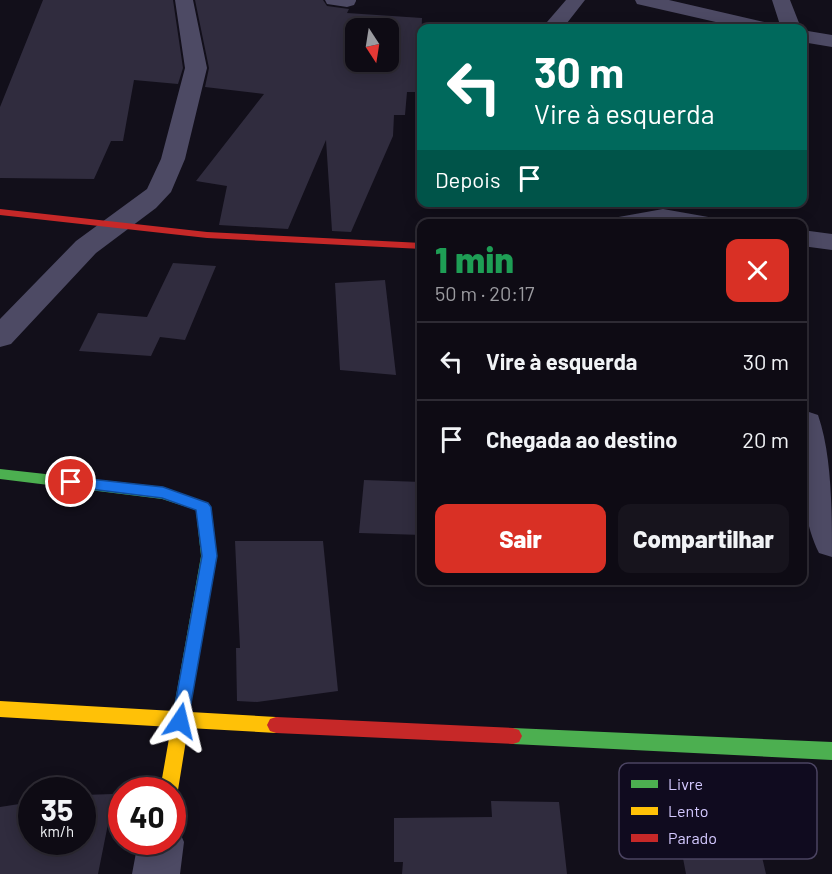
<!DOCTYPE html>
<html lang="pt">
<head>
<meta charset="utf-8">
<style>
	:root { --surface:#0e0b14; --page:#17141d; --text:#f1f3f6; --muted:#9b9ba0; --line:#2e2b34; --accent:#d93025 }
	body { margin:0; font-family:Barlow,sans-serif; background:var(--page); color:var(--text); height:100vh; display:flex; flex-direction:column; font-size:22px; white-space:nowrap }
	* { box-sizing:border-box; margin:0 }
	p { font-size:20px; color:var(--muted) }
	.icon { flex:none; width:33px; height:33px; fill:none; stroke:currentColor; stroke-width:2; stroke-linecap:round; stroke-linejoin:round }
	.map { position:relative; flex:1; overflow:hidden }
	.sheet { position:absolute; left:417px; top:219px; width:390px; height:366px; display:flex; flex-direction:column; background:var(--surface); border-radius:12px; box-shadow:0 3px 15px #0003,0 0 0 2px var(--line) }
	.sheet>* { flex:none }
	.guide { position:absolute; left:417px; top:24px; width:390px; height:183px; border-radius:12px; box-shadow:0 3px 15px #0003,0 0 0 2px var(--line); background:#00695c; color:#fff; overflow:hidden }
	.needle { width:39px; rotate:168deg }
	.fabs { position:absolute; left:345px; top:18px; display:grid; gap:12px }
	.fabs a { display:grid; place-items:center; width:54px; height:54px; border-radius:12px; background:var(--surface); box-shadow:0 3px 15px #0003,0 0 0 2px var(--line); font-size:30px }
	.speed { position:absolute; left:18px; top:777px; display:flex; gap:12px; font-size:30px; font-weight:700; text-align:center }
	.speed>* { display:grid; place-content:center; width:78px; height:78px; border-radius:50%; background:var(--surface); box-shadow:0 3px 15px #0003,0 0 0 2px var(--line); line-height:1 }
	.speed small { font-size:15px; font-weight:400 }
	.speed .limit { border:9px solid #d22; background:#fff; color:#111 }
	.pin { position:absolute; display:grid; place-items:center; width:51px; height:51px; color:#fff; margin:-26px; border:3px solid #fff; border-radius:50%; box-shadow:0 2px 6px #0007 }
	.me { position:absolute; width:66px; margin:-33px; rotate:10deg; stroke-linejoin:round; filter:drop-shadow(0 0 4px #0008) }
	.turn { display:flex; align-items:center; gap:21px; height:126px; padding:0 18px; font-size:27px }
	.turn .icon { width:78px; height:78px; stroke-width:2.5 }
	.turn b { display:block; font-size:42px; line-height:51px }
	.then { display:flex; align-items:center; height:57px; padding:0 18px; background:#0003; gap:12px; font-size:22px }
	.round { display:grid; place-items:center; flex:none; width:63px; height:63px; border-radius:12px; background:var(--page) }
	.overview { display:flex; align-items:center; justify-content:space-between; height:102px; padding:0 18px }
	h1 { font-size:36px; font-weight:800; line-height:45px; color:#1e9e55 }
	.primary-button { display:flex; gap:12px; margin-top:auto; padding:12px 18px }
	.primary-button a { flex:1; height:69px; border-radius:12px; background:var(--accent); color:#fff; font-size:24px; font-weight:800; line-height:69px; text-align:center }
	.primary-button a+a { background:var(--page); color:var(--text) }
	ul { padding:0; list-style:none }
	li { display:flex; align-items:center; gap:18px; height:78px; padding:0 18px; border-top:2px solid var(--line) }
	li div { flex:1 }
	li b { display:block; font-size:22px }
	li em { font-style:normal }
	.map>svg:first-child { display:block }
	.building { fill:#302c3e; fill-rule:evenodd }
	.lines { fill:none; stroke-linecap:round; stroke-linejoin:round }
	.street { fill:#4d4a64; fill-rule:evenodd }
	.fast { fill:#4caf50; fill-rule:evenodd }
	.slow { fill:#ffc107; fill-rule:evenodd }
	.jam { fill:#c62828; fill-rule:evenodd }
	.route { fill:#1a73e8; stroke:#114b97; stroke-width:1.5 }
	.key { fill:#100b1f; stroke:#4b4462; stroke-width:1.5 }
	.key-label { font-size:16px; fill:#d4c9ff }
</style>
</head>
<body>
<div class="map">
<svg width="832" height="874" viewBox="0 0 832 874">
	<rect width="100%" height="100%" fill="#120f1a"/>
	<path class="building" d="M43,0h130l10,68 -5,16 -44,-4 -11,61h-12l-17,38 -94,-1v-71z
		M195,0h128l4,6 22,3 -2,4 75,5 -3,74h-12l-2,23h-11l-1,21 -42,96 -19,-1 -6,-91 -38,89 -69,-4 8,-39 -31,-5 68,-87 -59,-7 4,-19zM356,28h32v34h-32z
		M173,263l43,3 -31,74 -25,-3 -9,19 -72,-5 19,-38 49,4z
		M385,280l11,95 -56,-5 -5,-87z
		M364,480l58,2v53l-63,-2z
		M235,541h88l15,150 -81,11 -20,-1 -1,-53h4z
		M114,794l-16,80h-98v-67l32,-5v40h50v-47z
		M491,801l68,1 8,72h-165l1,-12h-9v-44l98,-1z
		M752,814l14,60h-80l-11,-58z"/>
	<g class="lines">
		<path class="street" d="M175,0h18l14,68 -22,91 -14,33 -15,16 -60,45 -85,91 -11,3v-28l76,-78 71,-52 14,-30 24,-91z
			M325,0h31v1l-2,4 -7,2 -20,-3z
			M566,0h19l-18,23 1,5h-20l-1,-6z
			M635,0h34l104,24 3,4h-34l-105,-24z
			M772,0h18l11,28h-20z
			M802,30l30,5v12l-30,-5z
			M663,209l51,9 4,6h-109l4,-6z
			M802,230l30,4v16l-30,-4z
			M806,411l12,4c14,40 14,97 14,142l-13,-4c-21,-42 -17,-95 -17,-141z
			M172,824l5,2 7,16 -4,32h-48l6,-32h34z"/>
		<path class="fast" d="M0,469l163,18 45,16 9,53 -29,163 -6,2 -6,-2 -3,-6 28,-157 -5,-46 -34,-11 -162,-20z
			M513,728l319,14v18l-319,-16 -6,-2 -3,-6 3,-6z"/>
		<path class="slow" d="M0,701l174,10 2,-4 6,-2 6,2 2,5 86,5 6,2 3,6 -3,6 -6,2 -88,-5 -10,62 -6,8v-8h-12l11,-63 -171,-10z"/>
		<path class="jam" d="M0,209l207,23 215,11v6l-215,-11 -207,-23z
			M276,717l237,11 6,2 3,6 -3,6 -6,2 -237,-11 -6,-2 -3,-6 3,-6z"/>
	</g>
	<path class="route" d="M71,477l92,10 45,16 3,4 6,49 -30,170 -7,3 -6,-3 -2,-5 30,-165 -6,-46 -34,-12 -96,-12 -2,-4 2,-4z"/>
	<rect x="619" y="763" width="198" height="96" rx="9" class="key"/>
	<rect x="631" y="780" width="27" height="8" fill="#4caf50"/>
	<rect x="631" y="807" width="27" height="8" fill="#ffc107"/>
	<rect x="631" y="834" width="27" height="8" fill="#c62828"/>
	<g class="key-label">
		<text x="668" y="790">Livre</text>
		<text x="668" y="817">Lento</text>
		<text x="668" y="844">Parado</text>
	</g>
</svg>
<div class="fabs">
<a><svg class="needle" viewBox="-14 -14 28 28"><path d="M0-13l5 13h-10z" fill="#e53935"/><path d="M0 13l5-13h-10z" fill="#9b9ba0"/></svg></a>
</div>
<div class="speed"><div>35<small>km/h</small></div><div class="limit">40</div></div>
<div class="pin" style="left:71px;top:482px;background:#d93025"><svg class="icon" aria-label="arrive" viewBox="0 0 24 24"><path d="M6 21V4h12l-3 4 3 4H6"/></svg></div>
<svg class="me" style="left:180px;top:721px" viewBox="-20 -20 40 40"><path d="M0-17L14 15 0 8-14 15z" fill="#1a73e8" stroke="#fff" stroke-width="4"/></svg>
<div class="guide">
<div class="turn"><svg class="icon" aria-label="left" viewBox="0 0 24 24"><path d="M17 20v-9H6M10 6l-5 5 5 5"/></svg><div><b>30 m</b>Vire à esquerda</div></div>
<div class="then">Depois<svg class="icon" aria-label="arrive" viewBox="0 0 24 24"><path d="M6 21V4h12l-3 4 3 4H6"/></svg></div>
</div>
<section class="sheet">
<div class="overview"><div><h1>1 min</h1><p>50 m · 20:17</p></div><a class="round" style="background:#d93025;color:#fff"><svg class="icon" aria-label="close" viewBox="0 0 24 24"><path d="M6 6l12 12M18 6L6 18"/></svg></a></div>
<ul>
<li><svg class="icon" aria-label="left" viewBox="0 0 24 24"><path d="M17 20v-9H6M10 6l-5 5 5 5"/></svg><div><b>Vire à esquerda</b></div><em>30 m</em></li>
<li><svg class="icon" aria-label="arrive" viewBox="0 0 24 24"><path d="M6 21V4h12l-3 4 3 4H6"/></svg><div><b>Chegada ao destino</b></div><em>20 m</em></li>
</ul>
<div class="primary-button"><a>Sair</a><a>Compartilhar</a></div>
</section>
</div>
</body>
</html>
